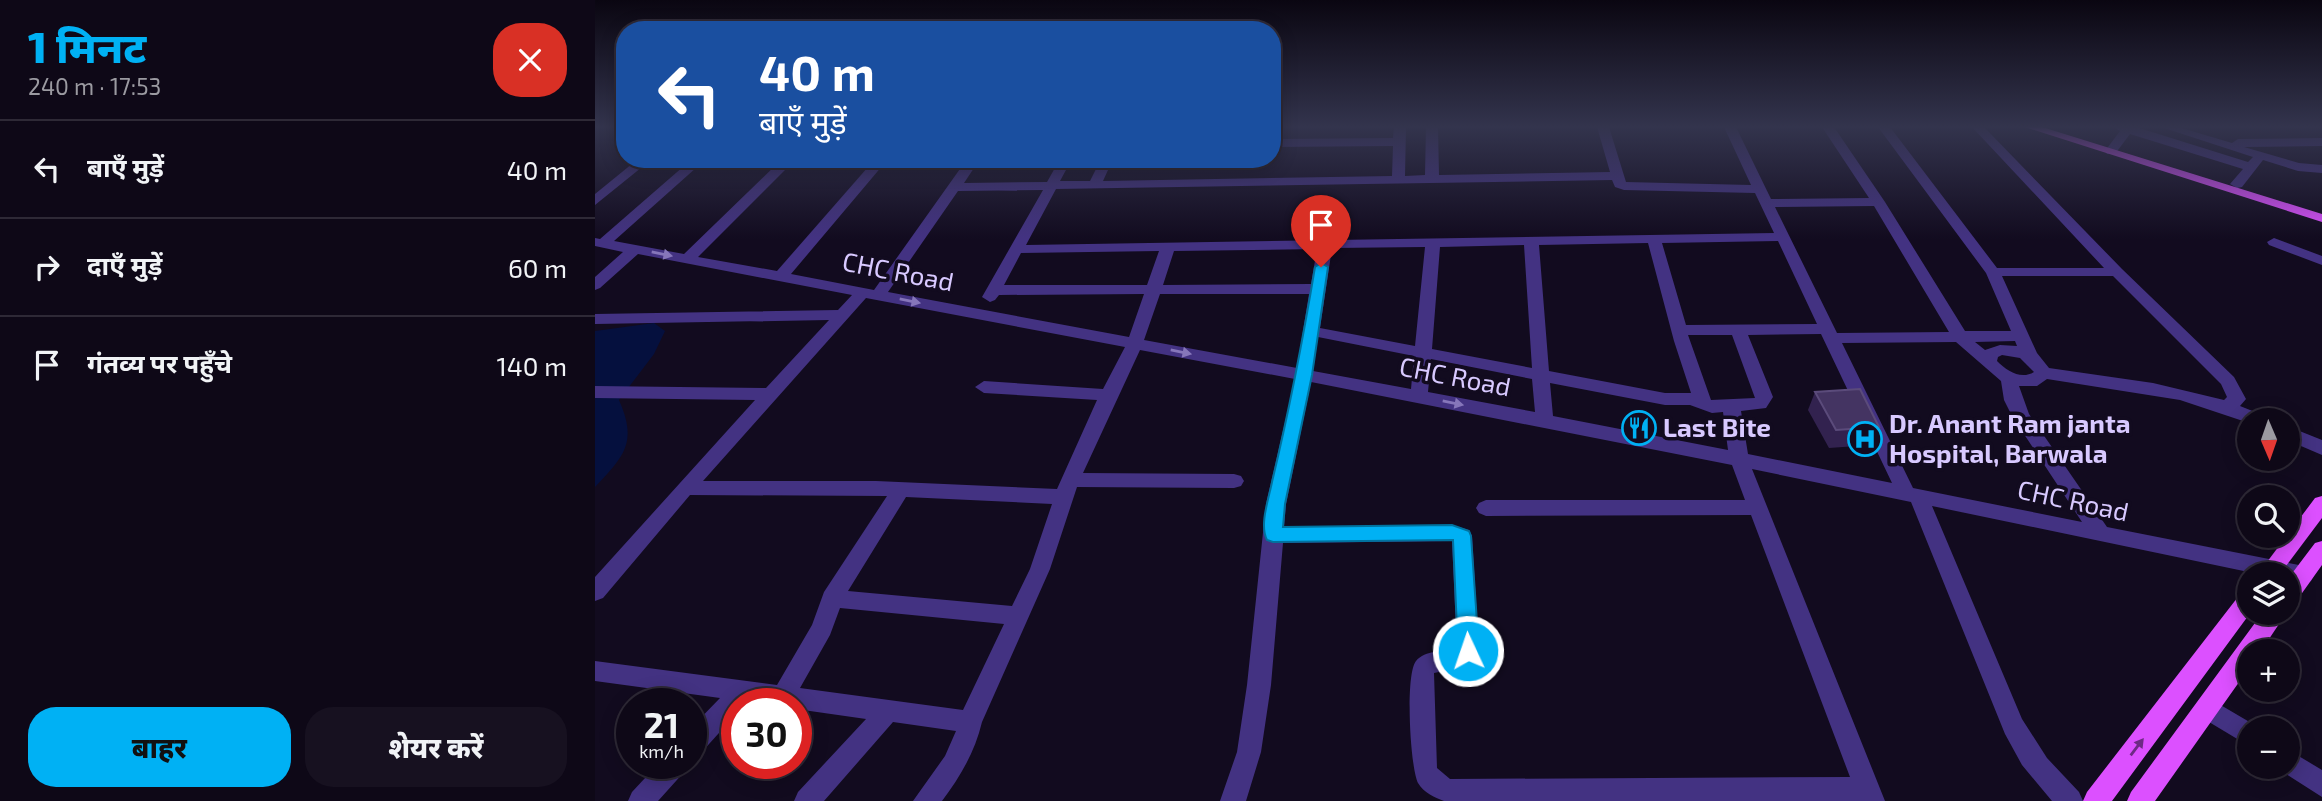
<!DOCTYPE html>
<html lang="hi">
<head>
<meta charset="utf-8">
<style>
	:root { --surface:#0e0817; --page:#171120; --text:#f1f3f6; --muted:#9b9aa1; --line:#2e2936; --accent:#00b1f4 }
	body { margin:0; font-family:"Exo 2","Noto Sans Devanagari",sans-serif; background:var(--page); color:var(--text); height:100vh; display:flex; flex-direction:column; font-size:26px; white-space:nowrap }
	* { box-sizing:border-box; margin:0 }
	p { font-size:23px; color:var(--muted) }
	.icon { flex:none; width:38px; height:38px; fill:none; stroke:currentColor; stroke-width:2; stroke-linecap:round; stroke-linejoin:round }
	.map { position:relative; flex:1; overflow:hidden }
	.panel { display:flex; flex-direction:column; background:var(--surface); width:595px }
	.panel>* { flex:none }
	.hud { position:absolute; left:21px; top:21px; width:665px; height:147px; border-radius:28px; box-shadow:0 4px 18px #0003,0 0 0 2px var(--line); background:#1a4fa0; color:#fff; overflow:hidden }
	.needle { width:46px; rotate:178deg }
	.buttons { position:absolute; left:1642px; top:408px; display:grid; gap:14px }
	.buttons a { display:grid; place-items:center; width:63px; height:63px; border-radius:50%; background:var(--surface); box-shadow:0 4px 18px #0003,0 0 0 2px var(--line); font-size:35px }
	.speed { position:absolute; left:21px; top:688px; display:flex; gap:14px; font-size:35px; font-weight:700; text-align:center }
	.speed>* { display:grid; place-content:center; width:91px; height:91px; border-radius:50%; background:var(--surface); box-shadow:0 4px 18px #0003,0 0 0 2px var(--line); line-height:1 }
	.speed small { font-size:18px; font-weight:400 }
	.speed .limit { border:10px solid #d22; background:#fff; color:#111 }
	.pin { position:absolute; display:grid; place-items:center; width:60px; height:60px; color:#fff; margin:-72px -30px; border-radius:50% 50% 50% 0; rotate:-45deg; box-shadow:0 0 7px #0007 }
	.pin .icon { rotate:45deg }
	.me { position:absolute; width:77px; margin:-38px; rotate:357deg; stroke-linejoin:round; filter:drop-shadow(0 0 5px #0008) }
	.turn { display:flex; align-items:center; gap:24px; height:147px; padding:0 28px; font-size:32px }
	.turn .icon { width:91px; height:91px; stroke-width:2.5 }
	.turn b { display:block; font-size:49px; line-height:60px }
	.round { display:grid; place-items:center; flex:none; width:74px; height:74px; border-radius:28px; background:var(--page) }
	.summary { display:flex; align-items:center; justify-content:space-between; height:119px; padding:0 28px }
	h1 { font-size:42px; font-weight:800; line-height:52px; color:var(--accent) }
	.action { display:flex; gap:14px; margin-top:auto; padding:14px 28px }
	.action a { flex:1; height:80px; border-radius:28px; background:var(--accent); color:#111; font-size:28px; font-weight:800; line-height:80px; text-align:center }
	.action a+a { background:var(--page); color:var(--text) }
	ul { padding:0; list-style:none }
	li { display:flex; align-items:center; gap:21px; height:98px; padding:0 28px; border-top:2px solid var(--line) }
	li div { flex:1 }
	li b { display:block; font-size:26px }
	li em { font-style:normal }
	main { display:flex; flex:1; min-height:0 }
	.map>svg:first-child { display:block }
	.water { fill:#05103e }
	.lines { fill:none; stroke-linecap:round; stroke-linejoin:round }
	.minor { fill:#433282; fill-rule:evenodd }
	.major { fill:#dc50ff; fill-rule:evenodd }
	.wall { fill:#32224f }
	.building { fill:#443462; stroke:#5b4b7b; stroke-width:2 }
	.oneway { fill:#8676ba }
	.oneway2 { fill:#6d2a84 }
	.route { fill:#00b1f4; stroke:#00739f; stroke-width:2 }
	.labels { text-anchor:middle; stroke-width:7; stroke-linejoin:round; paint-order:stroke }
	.street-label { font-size:26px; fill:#d8c9ff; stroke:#120b1f }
	.poi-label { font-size:26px; font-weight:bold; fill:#d8c9ff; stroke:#120b1f; text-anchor:start }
</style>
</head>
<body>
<main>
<section class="panel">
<div class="summary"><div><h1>1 मिनट</h1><p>240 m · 17:53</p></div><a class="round" style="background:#d93025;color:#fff"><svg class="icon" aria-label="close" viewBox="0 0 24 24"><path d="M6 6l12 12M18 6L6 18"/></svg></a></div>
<ul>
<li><svg class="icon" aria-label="left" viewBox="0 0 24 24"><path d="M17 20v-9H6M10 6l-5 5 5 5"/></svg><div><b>बाएँ मुड़ें</b></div><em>40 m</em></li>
<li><svg class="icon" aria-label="right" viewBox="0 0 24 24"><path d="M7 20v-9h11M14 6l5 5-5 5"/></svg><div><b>दाएँ मुड़ें</b></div><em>60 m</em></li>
<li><svg class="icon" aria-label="arrive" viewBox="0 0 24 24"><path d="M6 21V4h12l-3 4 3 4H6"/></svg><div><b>गंतव्य पर पहुँचे</b></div><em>140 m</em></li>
</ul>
<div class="action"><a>बाहर</a><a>शेयर करें</a></div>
</section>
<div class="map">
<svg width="1727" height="801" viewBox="0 0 1727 801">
	<rect width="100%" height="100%" fill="#120b1f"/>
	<path class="water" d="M59,323l11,8 -11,23 -35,46c19,43 5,56 -24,87v-156z"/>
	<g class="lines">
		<path class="minor" d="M799,127h12l-1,49 20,-1 1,-48h12l1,48 171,-3 -13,-45h12l17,55 125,3 -27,-58h12l35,72 98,-1 -47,-71h12l51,75 80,129h46l-25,-58 -108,-146h12l107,141h107l-132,-141h12l138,142 112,108 12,22 -6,7 25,10 3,4h-19v3l-69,-23 -133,-21 -10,7h-18l10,28 78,113 197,39 7,3 3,6 -3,6 -7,3 -17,-4v-6h-29l-326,-68 90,213 25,39 32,34 4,9h-31l-30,-36 -17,-31 -94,-232 -159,-33 133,332h-441c-10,-4 -20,-8 -26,-18 -8,-16 -13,-109 -2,-122 9,-11 28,-10 41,-11l-5,-109 -169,2 -12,142 -10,67 -15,49h-26l17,-49 10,-67 19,-181 29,-125 -155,-29 -57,123 151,1 7,2 3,5 -3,5 -7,2 -157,-1 -27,82 -68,153c-7,30 -22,55 -40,79h-29l32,-45 11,-25 -63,-9 -69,79h-30l4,-9 68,-73 -70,-10v-5h-59v9l-37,41 -9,3v-29l29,-30 -125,-17v-20l182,24 35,-60 12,-33 63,-96 -197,-1 -87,103 -8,3v-24l160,-177 -160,-2v-12l171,2 63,-68 -234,4v-10l243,-4 14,-15 -214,-41 -38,34 -5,2v-13l28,-25 -28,-6v-8l5,1 92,-80h14l-92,82 70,13 98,-95h14l-98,98 79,14 98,-112h13l-97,115 83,16 93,-131h13l-16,24 83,-1 13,-23h12l-12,22h30l11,-22h12l-10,22 289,-5 1,-30 -121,1v-8l121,-1zM1017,180l3,7 9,3 131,3 19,40 -748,12 30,-56zM448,190l-61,107 8,5 5,-2 4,-5 145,-1 -15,43 -241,-45 70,-101zM1279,206l75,126 -112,1 -62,-126zM1183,241l39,83 -131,1 -24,-82zM1053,243l26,98 17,52h-26l-116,-22 -10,-126zM929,245l8,123 -100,-19 8,-102zM830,247l-10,99 -95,-18 12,-80zM722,249l-6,35 -148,1 11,-34zM564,251l-12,34h-143l17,-32zM1407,276h111l108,108 6,13 -3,3 -71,-17 -104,-15 -12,-15zM565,294h149l-12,74 -153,-28zM271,298l259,49 -22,42 -119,-8 -9,6 9,6 113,7 -40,89 -181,-8h-173zM1226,334l71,149 -144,-29 -7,-43 25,-3 7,-11 -25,-62zM1093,335h44l23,63 -44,2zM723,337l96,19 -3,33 -98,-18zM1420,341l2,5 -17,-1 -15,5 -10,-8zM1361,342l45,39 3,19 8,16 70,106 -169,-34 -71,-145zM1407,355l18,3 14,14c-13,8 -27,-1 -37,-11l1,-4zM836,359l101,20 3,33 -107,-20zM716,382l421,83 13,35h-259l-7,3 -3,5 3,5 7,3 265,-1 99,262 -400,2 -13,-11 -3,-95 40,-8 5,-14 -7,-115 -3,-6 -17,-5 -168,2 2,-23zM955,383l115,22h25l22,8 11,-1 5,38 -175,-34zM311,497l146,7 -22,65 -18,37 -164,-15zM245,608l164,16 -41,86 -163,-22 30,-53z
			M1518,127h23l112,35 5,-5 -92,-30h17l54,16 6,-4 84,-1v8l-78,1 55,16 23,2v8l-24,-2 -35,-11 -21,27 -5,1 -7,-4 13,-15 -113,-35 -15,20h-8l-2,-3 15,-20z
			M43,159h14l-57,46v-11z
			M1679,238l48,18v9l-53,-20 -2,-3z
			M1692,426l35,14v15l-35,-15z
			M1612,697l51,30 -9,1v18l-50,-30 -4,-8 4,-8z
			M1692,749l35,21v27l-44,-28 -1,-3h10z
			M64,763h29l-3,8 -27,30h-30l4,-9z"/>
		<path class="major" d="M1430,127h17l280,87v8z
			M1727,496v22l-42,56h-22l57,-76z
			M1727,541v24l-27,38 -8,3v-26l28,-37z
			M1654,590v22h2l-139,189h-29l4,-9 154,-199z
			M1668,612h24l-26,39h-12v17l-94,133h-28l4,-9z"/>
	</g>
	<path class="wall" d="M1220,392l64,35 -8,18 -42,3 -21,-38z"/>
	<path class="building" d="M1265,389l19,38 -43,3 -21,-38z"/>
	<defs><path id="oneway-solid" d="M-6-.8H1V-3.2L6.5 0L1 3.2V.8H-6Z" transform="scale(1.75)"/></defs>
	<g class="oneway">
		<use href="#oneway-solid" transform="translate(67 254) rotate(11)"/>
		<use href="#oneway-solid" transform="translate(315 301) rotate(11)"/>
		<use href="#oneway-solid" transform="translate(586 352) rotate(11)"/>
		<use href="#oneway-solid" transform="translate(858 403) rotate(11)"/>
	</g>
	<use class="oneway2" href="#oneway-solid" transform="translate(1542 747) rotate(-53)"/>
	<linearGradient id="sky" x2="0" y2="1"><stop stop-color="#0a0611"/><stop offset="0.53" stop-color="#33344d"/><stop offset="1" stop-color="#33344d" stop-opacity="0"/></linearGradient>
	<rect width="1727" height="239" fill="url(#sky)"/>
	<path class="route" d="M726,263l7,4 -16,108 -27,129 -2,23 169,-2 17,6 2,5 8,115 -3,7 -8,2 -7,-2 -3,-7 -5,-111 -180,2 -6,-2c-8,-15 2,-42 5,-58 17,-71 31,-143 43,-215z"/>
	<defs>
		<g id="restaurant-ring" transform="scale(1.75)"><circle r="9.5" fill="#120b1f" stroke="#00b1f4" stroke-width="1.5"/><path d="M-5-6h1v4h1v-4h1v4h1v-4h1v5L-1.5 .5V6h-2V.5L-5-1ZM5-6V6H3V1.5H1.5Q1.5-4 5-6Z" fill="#00b1f4"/></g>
		<g id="hospital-ring" transform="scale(1.75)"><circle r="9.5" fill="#120b1f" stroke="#00b1f4" stroke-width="1.5"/><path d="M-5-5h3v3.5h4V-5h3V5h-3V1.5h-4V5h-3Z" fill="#00b1f4"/></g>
	</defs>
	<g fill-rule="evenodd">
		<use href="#restaurant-ring" x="1044" y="428"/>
		<use href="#hospital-ring" x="1270" y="439"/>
	</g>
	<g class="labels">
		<g class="street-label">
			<text transform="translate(303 272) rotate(11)" y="9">CHC Road</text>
			<text transform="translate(860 377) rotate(11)" y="9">CHC Road</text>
			<text transform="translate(1478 501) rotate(12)" y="9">CHC Road</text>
		</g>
		<g class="poi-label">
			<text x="1294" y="433">Dr. Anant Ram janta<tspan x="1294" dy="30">Hospital, Barwala</tspan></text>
			<text x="1068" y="437">Last Bite</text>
		</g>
	</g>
</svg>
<div class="buttons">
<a><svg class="needle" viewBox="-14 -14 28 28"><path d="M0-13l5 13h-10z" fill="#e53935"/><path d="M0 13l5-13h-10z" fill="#9b9aa1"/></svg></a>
<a><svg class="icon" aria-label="search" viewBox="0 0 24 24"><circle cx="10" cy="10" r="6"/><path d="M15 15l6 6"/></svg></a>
<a><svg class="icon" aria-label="layers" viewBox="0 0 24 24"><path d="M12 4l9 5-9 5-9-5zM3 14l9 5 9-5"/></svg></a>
<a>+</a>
<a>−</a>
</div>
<div class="speed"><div>21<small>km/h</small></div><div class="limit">30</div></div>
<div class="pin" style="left:726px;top:267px;background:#d93025"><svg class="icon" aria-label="arrive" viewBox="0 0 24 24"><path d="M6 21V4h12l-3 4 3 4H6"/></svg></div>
<svg class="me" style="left:873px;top:651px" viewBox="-20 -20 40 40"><circle r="17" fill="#00b1f4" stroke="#fff" stroke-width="3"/><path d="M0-11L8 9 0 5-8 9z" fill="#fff"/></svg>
<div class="hud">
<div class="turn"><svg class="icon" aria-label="left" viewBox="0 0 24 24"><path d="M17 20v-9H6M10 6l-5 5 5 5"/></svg><div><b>40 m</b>बाएँ मुड़ें</div></div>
</div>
</div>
</main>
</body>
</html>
